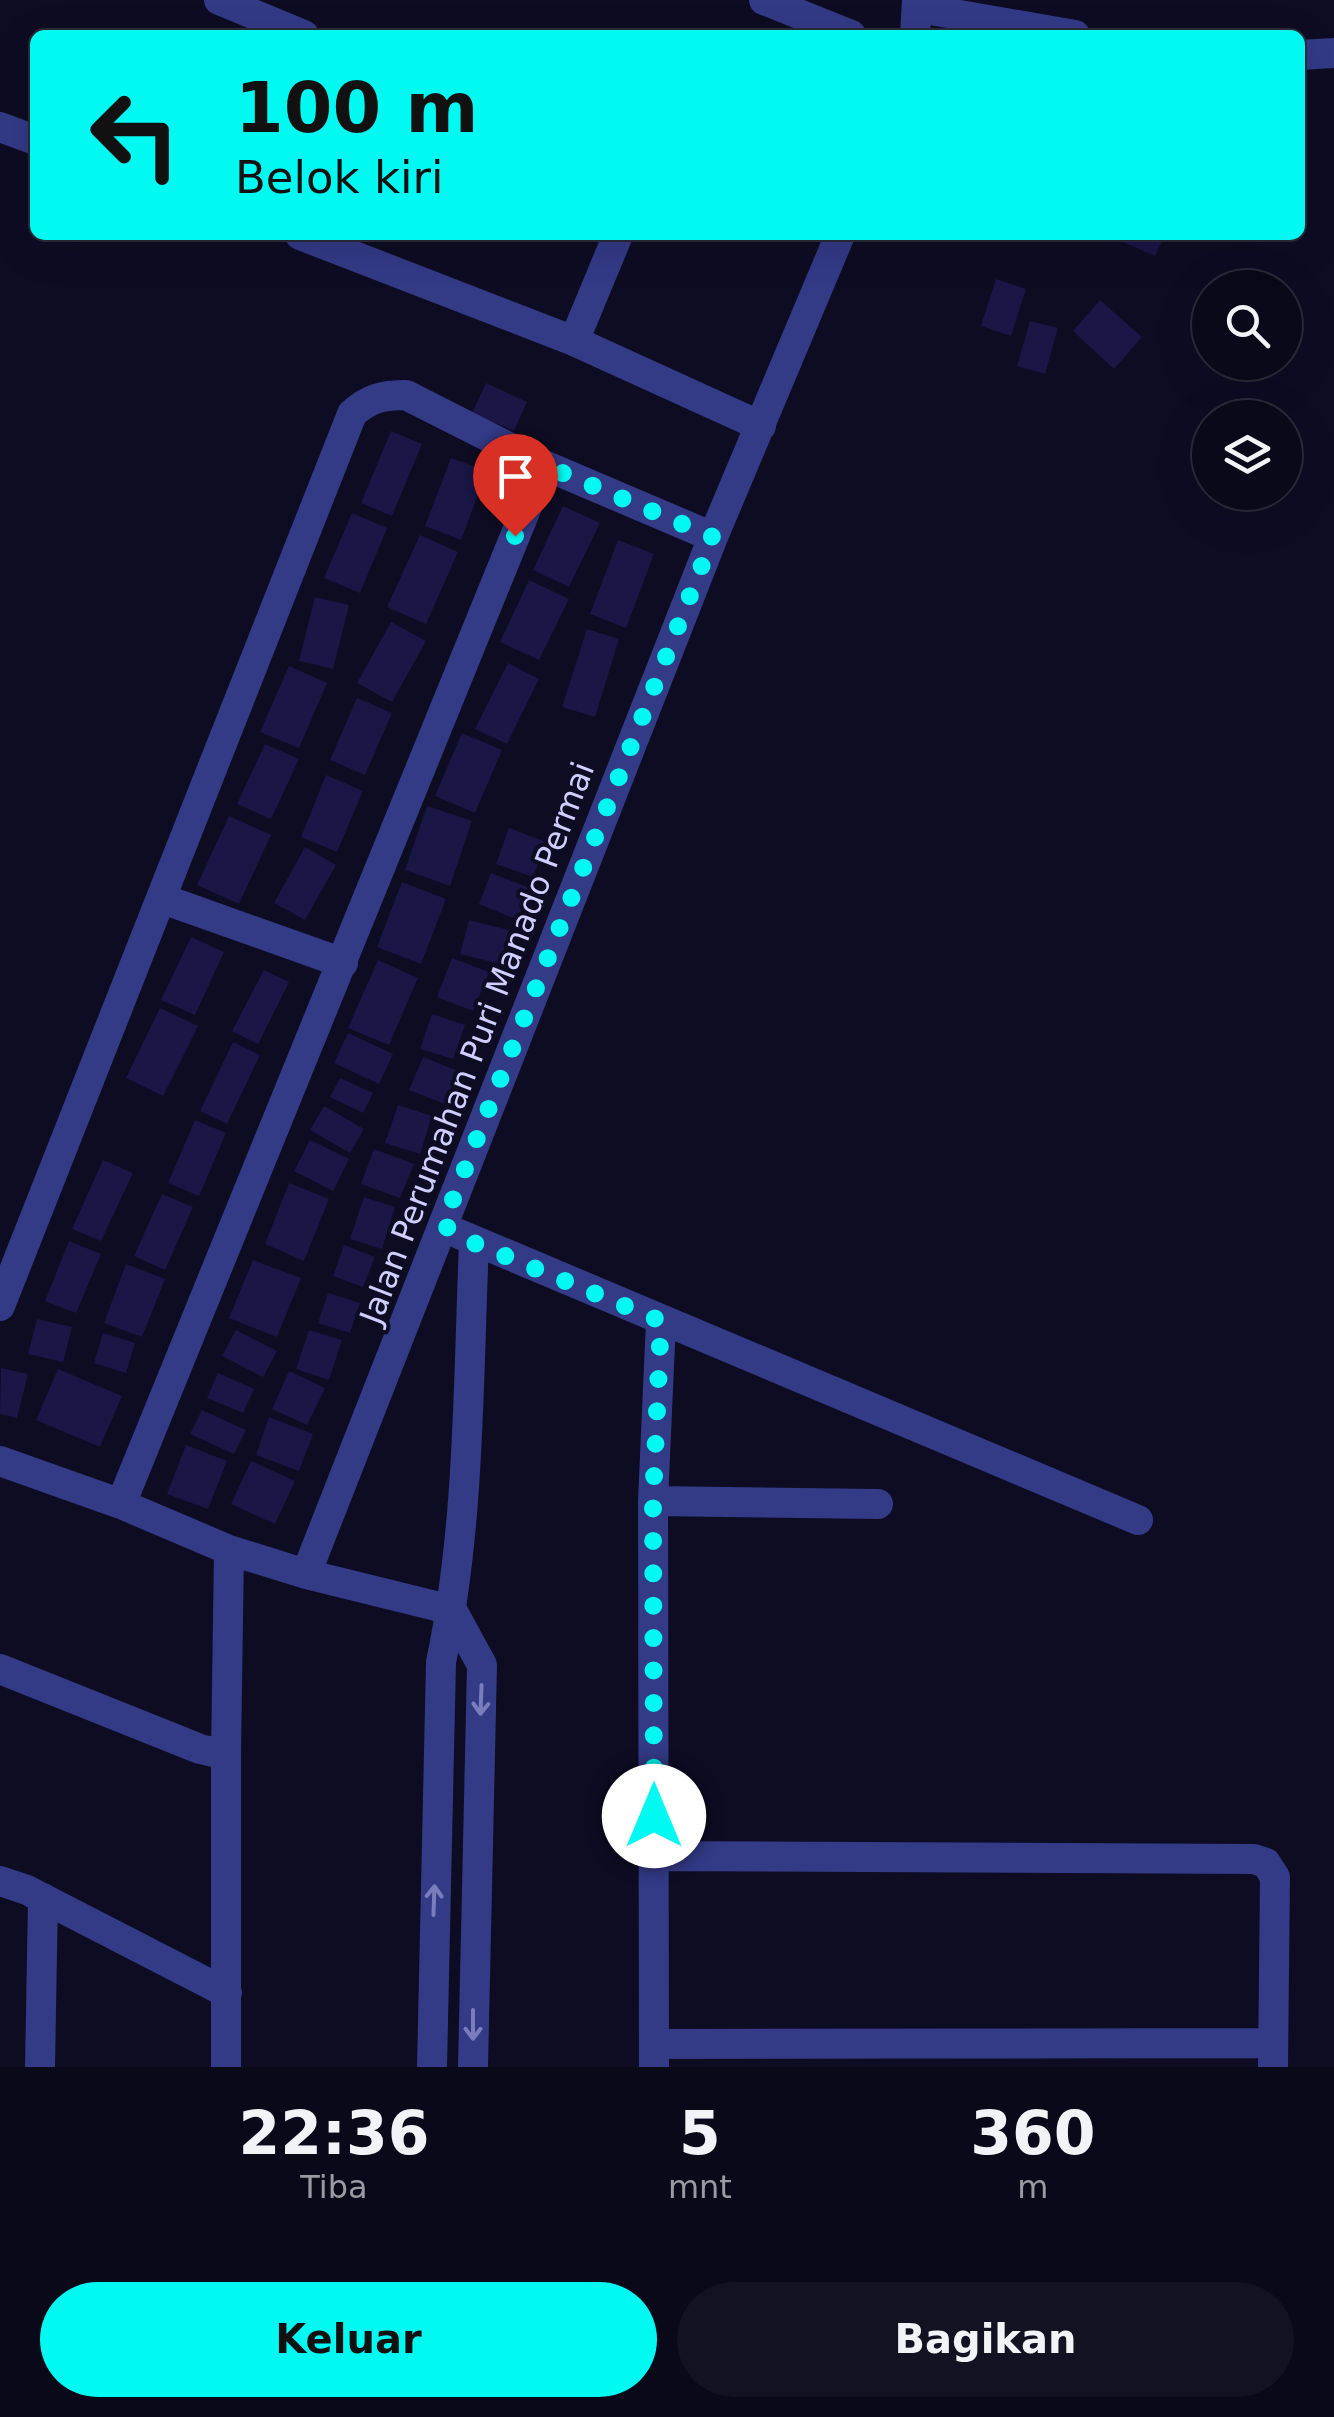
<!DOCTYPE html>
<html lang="id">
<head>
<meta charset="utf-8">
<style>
	:root { --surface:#0a091a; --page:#131223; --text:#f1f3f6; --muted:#999aa2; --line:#2a2a39; --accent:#00f9f1 }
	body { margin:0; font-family:"DejaVu Sans",sans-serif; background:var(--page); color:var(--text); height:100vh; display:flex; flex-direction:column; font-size:38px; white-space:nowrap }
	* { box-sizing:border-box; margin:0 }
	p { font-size:32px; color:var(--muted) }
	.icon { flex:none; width:55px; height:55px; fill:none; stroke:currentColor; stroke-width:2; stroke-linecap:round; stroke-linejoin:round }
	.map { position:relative; height:2067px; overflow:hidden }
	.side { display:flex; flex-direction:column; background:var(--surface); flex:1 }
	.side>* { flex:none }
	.hud { position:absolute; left:30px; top:30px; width:1275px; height:210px; border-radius:15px; box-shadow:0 10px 40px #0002,0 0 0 2px var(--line); background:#00f9f1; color:#111; overflow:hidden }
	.fabs { position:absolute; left:1192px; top:270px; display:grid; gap:20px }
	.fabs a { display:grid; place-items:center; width:110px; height:110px; border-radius:50%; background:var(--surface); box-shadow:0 10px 40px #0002,0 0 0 2px var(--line); font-size:50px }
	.pin { position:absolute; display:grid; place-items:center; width:85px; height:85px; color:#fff; margin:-102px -42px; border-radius:50% 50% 50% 0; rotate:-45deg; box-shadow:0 0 10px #0007 }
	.pin .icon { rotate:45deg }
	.me { position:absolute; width:110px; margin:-55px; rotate:0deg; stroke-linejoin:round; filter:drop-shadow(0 0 8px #0008) }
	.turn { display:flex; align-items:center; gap:35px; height:210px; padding:0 40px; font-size:45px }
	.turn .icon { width:130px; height:130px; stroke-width:2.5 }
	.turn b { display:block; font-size:70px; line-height:85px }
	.eta { display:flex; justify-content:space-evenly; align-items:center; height:170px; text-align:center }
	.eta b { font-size:60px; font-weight:700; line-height:70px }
	.cta { display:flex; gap:20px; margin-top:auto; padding:20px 40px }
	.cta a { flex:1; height:115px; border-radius:60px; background:var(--accent); color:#111; font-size:40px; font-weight:700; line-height:115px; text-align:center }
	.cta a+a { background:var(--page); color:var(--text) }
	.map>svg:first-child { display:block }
	.building { fill:#1a1646 }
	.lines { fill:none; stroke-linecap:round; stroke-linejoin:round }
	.street { stroke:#333a86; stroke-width:30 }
	.oneway { stroke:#797dbc }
	.route { stroke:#00f9f1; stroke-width:18; stroke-dasharray:0 32.4 }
	.labels { text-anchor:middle; stroke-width:8; stroke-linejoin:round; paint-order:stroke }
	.street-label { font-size:32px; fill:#cecfff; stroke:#0d0c23 }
</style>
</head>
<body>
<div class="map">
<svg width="1334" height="2067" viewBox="0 0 1334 2067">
	<rect width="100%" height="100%" fill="#0d0c23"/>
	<path class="building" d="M1107,235h58l-10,21z
		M1234,272l29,16h-37z
		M996,279l30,10 -15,47 -30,-10z
		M1100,300l42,37 -28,32 -41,-38z
		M1030,321l28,7 -13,46 -28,-8z
		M1228,362h43l-4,14z
		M486,383l41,19 -13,29 -42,-18z
		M391,431l31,13 -30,72 -31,-13z
		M451,458l36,13 -26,69 -36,-14z
		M563,506l37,17 -31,64 -36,-17z
		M352,513l35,15 -27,65 -36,-15z
		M420,535l38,17 -32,72 -39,-17z
		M618,540l36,14 -28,74 -36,-14z
		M529,580l40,19 -30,61 -39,-18z
		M315,597l34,8 -16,64 -34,-8z
		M391,622l35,19 -34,61 -35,-19z
		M587,629l32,10 -24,78 -33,-10z
		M508,663l31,16 -32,65 -32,-15z
		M289,666l38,17 -28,65 -39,-16z
		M357,698l35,15 -27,62 -35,-15z
		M462,733l40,17 -27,63 -40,-17z
		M265,744l34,15 -28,60 -34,-15z
		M326,775l37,16 -26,61 -36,-15z
		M427,806l45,15 -22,65 -45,-16z
		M229,816l42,19 -32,69 -42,-19z
		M509,828l37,14 -13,35 -37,-13z
		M305,847l31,18 -31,55 -31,-17z
		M491,873l39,15 -12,32 -39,-16z
		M402,882l44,17 -25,65 -44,-17z
		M469,920l40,10 -9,34 -40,-10z
		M191,937l33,15 -29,63 -34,-15z
		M452,958l37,14 -16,39 -36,-14z
		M378,960l40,18 -29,67 -41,-17z
		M264,970l25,12 -31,62 -26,-13z
		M160,1008l38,18 -35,70 -37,-18z
		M432,1014l33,11 -12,34 -33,-10z
		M348,1033l45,21 -14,30 -45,-21z
		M233,1042l27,13 -33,69 -27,-13z
		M423,1057l35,14 -13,33 -36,-14z
		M340,1078l33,15 -10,20 -33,-16z
		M398,1105l34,11 -12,38 -35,-11z
		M324,1106l40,23 -14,24 -40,-23z
		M195,1120l31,13 -27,63 -31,-13z
		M310,1140l39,19 -16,32 -39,-20z
		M374,1149l40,15 -14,34 -39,-14z
		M103,1160l30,13 -32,68 -29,-12z
		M289,1183l40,16 -25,62 -39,-17z
		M162,1194l31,13 -28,63 -31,-14z
		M364,1197l31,10 -13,42 -32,-10z
		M69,1241l32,13 -25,59 -31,-12z
		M344,1245l31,12 -12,30 -30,-11z
		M253,1260l48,18 -24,59 -48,-19z
		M126,1264l39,15 -23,58 -38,-14z
		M328,1293l32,10 -10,30 -32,-10z
		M37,1319l35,8 -9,35 -35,-8z
		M236,1330l41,21 -14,26 -41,-21z
		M309,1330l33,10 -13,40 -33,-11z
		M103,1333l32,10 -9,30 -32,-10z
		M1,1368l27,6 -11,44 -17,-4z
		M58,1369l64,27 -22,51 -64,-27z
		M289,1371l36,17 -18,37 -35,-16z
		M218,1373l36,16 -11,24 -36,-15z
		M202,1410l44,20 -12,24 -44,-20z
		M269,1417l44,17 -14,37 -43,-16z
		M186,1445l41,16 -19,48 -41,-15z
		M251,1461l44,20 -20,43 -44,-20z"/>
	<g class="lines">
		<path class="street" d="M219,0l85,35
			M764,0l87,35
			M919,8l156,27
			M915,35l2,-35
			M1300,55l34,-2
			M0,127l35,13
			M300,235l274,106 187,85
			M574,341l44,-106
			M163,899l180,64
			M459,1234l679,286
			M0,1306l352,-892c17,-16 31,-19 54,-19l138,70 169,72
			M0,1461l121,43 108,46 77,24 146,36 30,55 -9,402
			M653,1501l225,3
			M121,1504l423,-1039
			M306,1574l407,-1037 127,-302
			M0,1669l200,80 26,6 3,-205
			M226,1755v312
			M654,1856l600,3 12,4 9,14 -2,190
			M0,1881l27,9 200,103
			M654,2044l619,-1
			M40,2067l3,-169
			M432,2067l9,-405c29,-137 27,-279 33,-419
			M654,2067l-1,-566 8,-180"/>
	</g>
	<defs><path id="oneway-shaft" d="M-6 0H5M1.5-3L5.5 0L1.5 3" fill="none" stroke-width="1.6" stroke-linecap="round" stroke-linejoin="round" transform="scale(2.5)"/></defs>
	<g class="oneway">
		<use href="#oneway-shaft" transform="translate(481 1700) rotate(92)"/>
		<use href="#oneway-shaft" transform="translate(434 1900) rotate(-88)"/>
		<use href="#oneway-shaft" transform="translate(473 2025) rotate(90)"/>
	</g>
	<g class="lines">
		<path class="route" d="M515,536l29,-71 169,72 -270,688 31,18 187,78 -8,180 1,315"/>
	</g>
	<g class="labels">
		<g class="street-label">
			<text transform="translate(477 1043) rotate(-69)" y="11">Jalan Perumahan Puri Manado Permai</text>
		</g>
	</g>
</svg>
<div class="fabs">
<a><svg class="icon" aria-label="search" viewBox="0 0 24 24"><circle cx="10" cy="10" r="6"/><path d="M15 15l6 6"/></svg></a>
<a><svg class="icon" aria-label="layers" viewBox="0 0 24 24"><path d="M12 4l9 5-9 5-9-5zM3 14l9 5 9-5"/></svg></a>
</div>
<div class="pin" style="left:515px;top:536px;background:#d93025"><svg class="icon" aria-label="arrive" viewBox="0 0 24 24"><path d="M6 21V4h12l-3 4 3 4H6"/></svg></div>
<svg class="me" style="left:654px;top:1816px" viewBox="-20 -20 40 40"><circle r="19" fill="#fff"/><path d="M0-13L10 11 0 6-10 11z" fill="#00f9f1"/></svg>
<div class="hud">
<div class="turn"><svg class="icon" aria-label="left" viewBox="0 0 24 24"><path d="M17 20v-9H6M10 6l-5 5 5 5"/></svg><div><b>100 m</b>Belok kiri</div></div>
</div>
</div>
<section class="side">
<div class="eta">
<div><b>22:36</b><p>Tiba</p></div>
<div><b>5</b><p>mnt</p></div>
<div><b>360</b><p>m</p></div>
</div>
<div class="cta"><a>Keluar</a><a>Bagikan</a></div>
</section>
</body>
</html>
